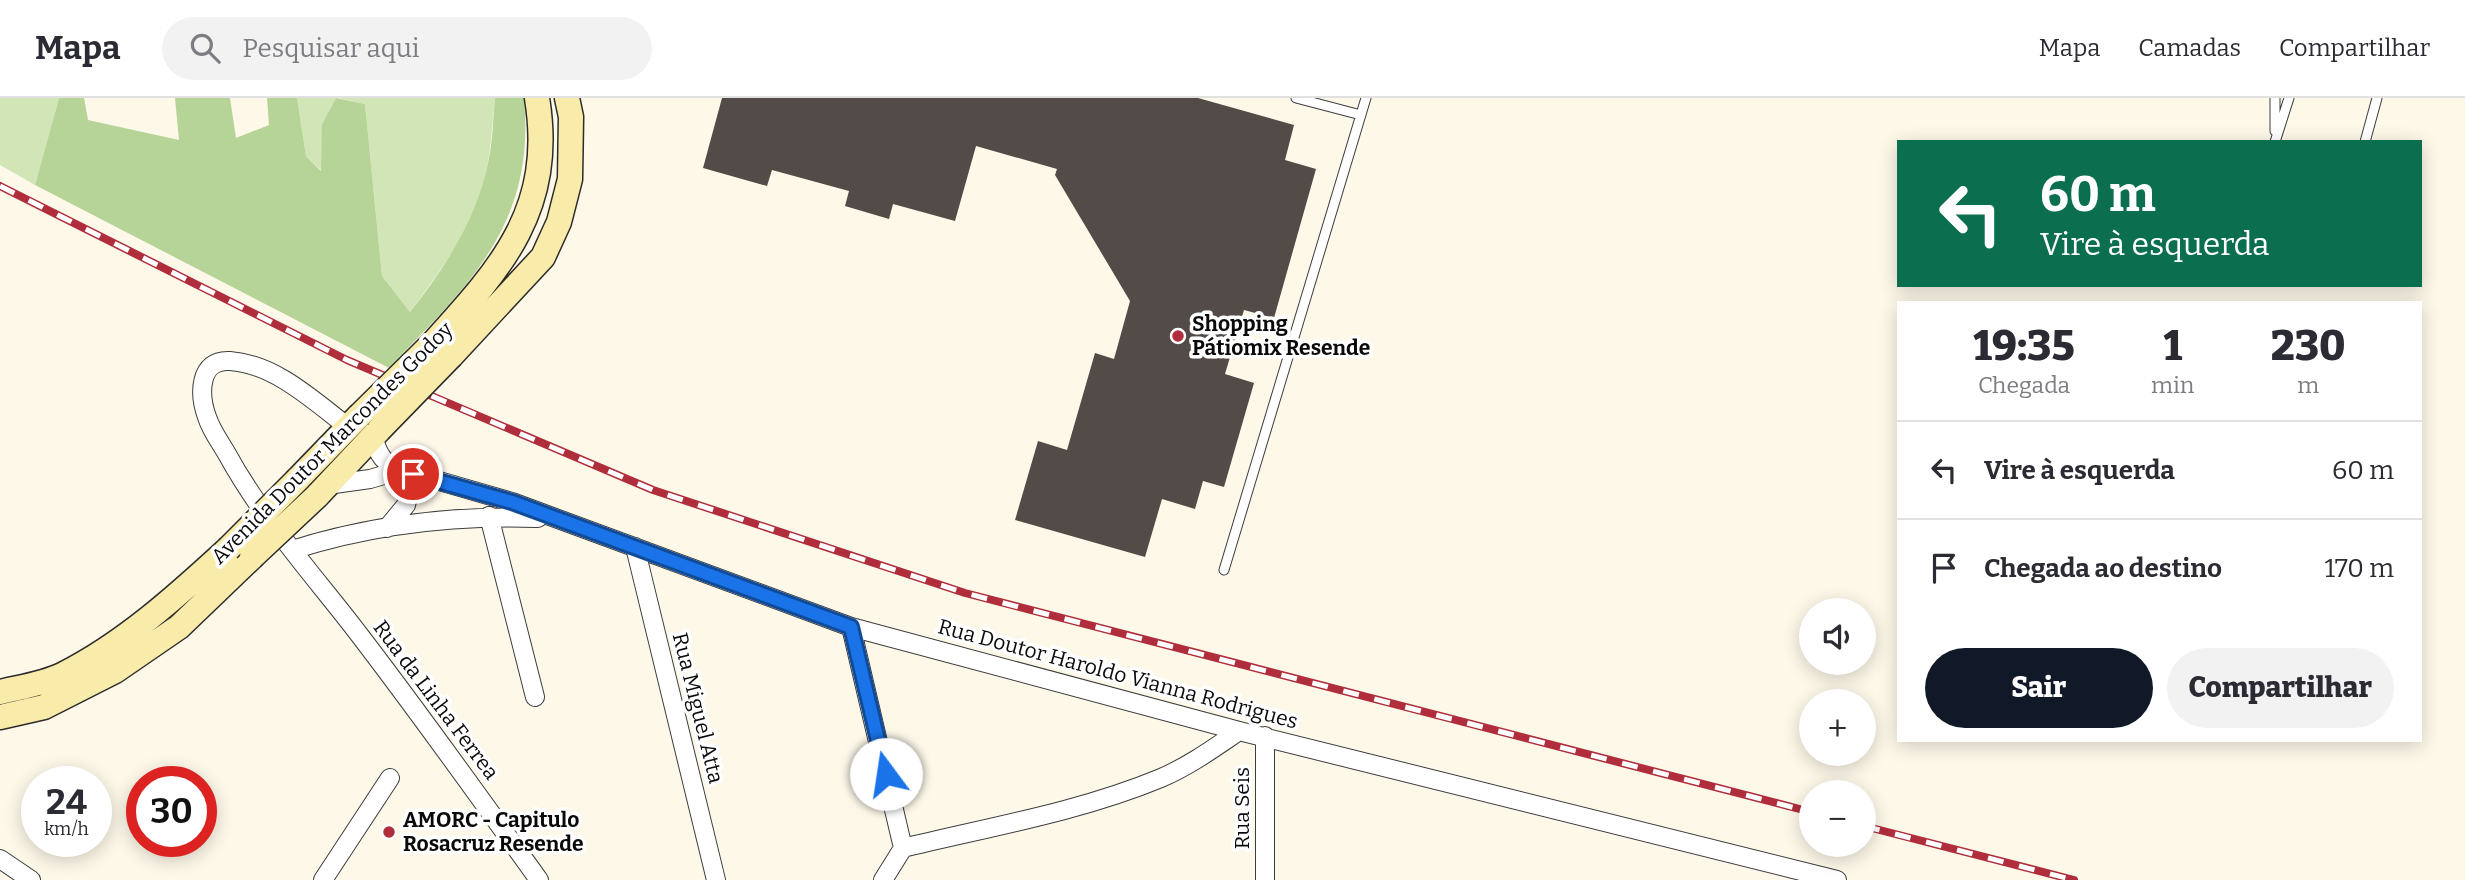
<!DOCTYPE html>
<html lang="pt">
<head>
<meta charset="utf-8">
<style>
	:root { --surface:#fff; --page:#f2f2f3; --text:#2b2b33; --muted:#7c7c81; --line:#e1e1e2; --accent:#111827 }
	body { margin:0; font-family:Bitter,serif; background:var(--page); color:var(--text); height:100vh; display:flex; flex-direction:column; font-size:26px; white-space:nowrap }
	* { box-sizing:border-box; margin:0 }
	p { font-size:23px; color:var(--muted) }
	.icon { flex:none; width:38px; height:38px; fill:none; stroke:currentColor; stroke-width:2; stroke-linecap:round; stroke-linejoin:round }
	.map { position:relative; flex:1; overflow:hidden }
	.drawer { position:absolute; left:1897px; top:203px; width:525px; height:441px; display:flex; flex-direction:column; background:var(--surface); border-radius:0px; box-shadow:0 4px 18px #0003 }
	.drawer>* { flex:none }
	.hud { position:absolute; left:1897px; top:42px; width:525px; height:147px; border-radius:0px; box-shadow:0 4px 18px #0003; background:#0b6e4f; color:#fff; overflow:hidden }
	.controls { position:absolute; left:1799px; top:500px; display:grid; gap:14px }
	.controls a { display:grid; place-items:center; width:77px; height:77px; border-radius:50%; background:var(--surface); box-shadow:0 4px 18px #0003; font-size:35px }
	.speed { position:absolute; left:21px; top:668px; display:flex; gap:14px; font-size:35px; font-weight:700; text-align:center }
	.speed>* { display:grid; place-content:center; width:91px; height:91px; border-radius:50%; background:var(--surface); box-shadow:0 4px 18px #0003; line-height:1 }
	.speed small { font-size:18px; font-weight:400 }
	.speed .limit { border:10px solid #d22; background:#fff; color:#111 }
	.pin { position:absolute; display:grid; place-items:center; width:60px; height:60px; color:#fff; margin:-30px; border:4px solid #fff; border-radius:50%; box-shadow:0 2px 7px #0007 }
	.me { position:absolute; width:77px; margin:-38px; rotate:346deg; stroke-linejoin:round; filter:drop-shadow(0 0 5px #0008) }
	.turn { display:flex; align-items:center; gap:24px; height:147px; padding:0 28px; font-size:32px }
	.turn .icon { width:91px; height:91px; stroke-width:2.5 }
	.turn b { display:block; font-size:49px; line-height:60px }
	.eta { display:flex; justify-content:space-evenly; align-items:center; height:119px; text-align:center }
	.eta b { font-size:42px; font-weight:800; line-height:49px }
	.action { display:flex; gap:14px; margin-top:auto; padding:14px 28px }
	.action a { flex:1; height:80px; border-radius:42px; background:var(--accent); color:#fff; font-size:28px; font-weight:800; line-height:80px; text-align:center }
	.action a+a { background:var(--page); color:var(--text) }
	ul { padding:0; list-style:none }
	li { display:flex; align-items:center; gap:21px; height:98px; padding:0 28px; border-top:2px solid var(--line) }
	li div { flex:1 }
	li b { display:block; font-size:26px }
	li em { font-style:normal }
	header { display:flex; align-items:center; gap:42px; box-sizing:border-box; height:98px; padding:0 35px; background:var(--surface); border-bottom:2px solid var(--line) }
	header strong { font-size:33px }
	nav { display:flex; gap:38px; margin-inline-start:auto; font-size:24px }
	.search { width:490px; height:63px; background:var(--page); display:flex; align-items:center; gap:18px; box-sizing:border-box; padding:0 24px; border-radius:38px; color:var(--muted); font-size:26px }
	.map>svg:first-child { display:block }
	.green { fill:#d1e5b6 }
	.forest { fill:#b6d497 }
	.building { fill:#524b48 }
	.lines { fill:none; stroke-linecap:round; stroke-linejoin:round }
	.lane-casing { stroke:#3d3d3d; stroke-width:11 }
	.street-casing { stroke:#3d3d3d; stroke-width:20 }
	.secondary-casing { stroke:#2c2c2c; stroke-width:27 }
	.lane { stroke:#fff; stroke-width:9 }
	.street { stroke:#fff; stroke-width:18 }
	.secondary { stroke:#f9eba9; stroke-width:24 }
	.rail-casing { stroke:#b02d3c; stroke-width:8 }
	.rail { stroke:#fff; stroke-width:5; stroke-dasharray:16; stroke-linecap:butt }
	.secondary-bridge-casing { stroke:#2c2c2c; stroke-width:27; stroke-linecap:butt }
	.secondary-bridge { stroke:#f9eba9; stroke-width:24 }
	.route-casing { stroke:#114b97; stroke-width:18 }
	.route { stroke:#1a73e8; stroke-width:12 }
	.poi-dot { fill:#b02d3c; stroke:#fff; stroke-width:2.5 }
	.labels { text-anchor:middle; stroke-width:7; stroke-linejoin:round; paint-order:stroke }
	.poi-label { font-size:21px; font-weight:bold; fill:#0a0a0a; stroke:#fff; text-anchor:start }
	.street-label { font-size:21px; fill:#0a0a0a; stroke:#fff }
</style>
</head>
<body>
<header>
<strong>Mapa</strong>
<div class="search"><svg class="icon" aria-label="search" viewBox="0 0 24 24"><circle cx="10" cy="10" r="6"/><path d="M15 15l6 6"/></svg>Pesquisar aqui</div>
<nav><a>Mapa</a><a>Camadas</a><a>Compartilhar</a></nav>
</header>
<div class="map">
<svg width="2465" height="782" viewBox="0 0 2465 782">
	<rect width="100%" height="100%" fill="#fef8e9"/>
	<path class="green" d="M0,0h59l-24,87 -35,-20z
		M297,0h39l-14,26v47l-16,-15z
		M338,0h157c-4,37 -5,77 -20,113 -16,36 -42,69 -65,101l-28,-36 -17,-172z"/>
	<path class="forest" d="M59,0h25l4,22 91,20 -4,-42h55l6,40 33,-13 -2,-27h30l9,58 15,15 1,-47 14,-26 29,6 17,172 28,36c36,-45 69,-97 79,-154 4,-20 4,-40 6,-60h29c12,127 -55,186 -135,270l-354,-183z"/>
	<path class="building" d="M722,0h476l96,27 -9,35 31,9 -42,149 -30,-8 -19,64 29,9 -30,104 -21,-6 -8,28 -33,-10 -17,58 -130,-37 23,-79 29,9 28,-97 19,6 16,-58 -75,-126 2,-6 -81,-23 -21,75 -62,-17 -4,15 -44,-13 4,-15 -77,-21 -5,16 -64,-18z"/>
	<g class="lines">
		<g class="lane-casing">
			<path id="lane" d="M1296,0l65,17
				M2275,33v-33
				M2275,44l14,-44
				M2365,44l12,-44
				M1224,472l142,-472"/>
		</g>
		<g class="street-casing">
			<path id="street" d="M348,329c-34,-26 -73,-63 -118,-66 -32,-2 -31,34 -23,56 4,13 13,25 20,37 34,62 81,115 124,170 65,84 126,170 188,256
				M373,339c6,19 10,26 28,33l111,32 339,125 388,104 598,149
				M327,387l43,-6 31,-9
				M489,418l46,181
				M387,430l19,-23 7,-31
				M635,449l81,333
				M292,452c79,-25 163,-35 246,-32
				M851,529l52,221c86,-21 176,-36 258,-70 28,-12 53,-30 78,-47
				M0,761l31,21
				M323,782l67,-102
				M883,782l20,-32
				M1265,782v-144"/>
		</g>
		<g class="secondary-casing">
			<path id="secondary" d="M433,245c69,-76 122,-134 104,-245
				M451,258l92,-99 16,-35 11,-43 1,-62 -4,-19
				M298,381l61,-63
				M317,398l62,-66
				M0,594c21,-5 43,-8 62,-17 62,-31 116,-80 166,-126
				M0,619l44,-10 71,-36 64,-44 73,-70"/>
		</g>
		<use href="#lane" class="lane"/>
		<use href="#street" class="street"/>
		<use href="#secondary" class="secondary"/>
		<g class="rail-casing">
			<path id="rail" d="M0,88l347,174 306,130 312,103 846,219
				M1864,728l210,54"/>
		</g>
		<use href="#rail" class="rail"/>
		<g class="secondary-bridge-casing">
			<path id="secondary-bridge" d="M359,318l74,-73
				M379,332l72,-74
				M228,451l70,-70
				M252,459l65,-61"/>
		</g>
		<use href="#secondary-bridge" class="secondary-bridge"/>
	</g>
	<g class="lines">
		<g class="route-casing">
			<path id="route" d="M413,376l99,28 339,125 35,147"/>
		</g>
		<use href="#route" class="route"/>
	</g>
	<g class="poi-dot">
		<circle cx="1178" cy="238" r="7"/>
		<circle cx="389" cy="734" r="7"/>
	</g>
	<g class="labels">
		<g class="poi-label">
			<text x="1192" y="233">Shopping<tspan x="1192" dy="24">Pátiomix Resende</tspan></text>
			<text x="403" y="729">AMORC - Capitulo<tspan x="403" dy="24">Rosacruz Resende</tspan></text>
		</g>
		<g class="street-label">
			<text transform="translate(332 345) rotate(-45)" y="7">Avenida Doutor Marcondes Godoy</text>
			<text transform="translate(1118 576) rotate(15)" y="7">Rua Doutor Haroldo Vianna Rodrigues</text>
			<text transform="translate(436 602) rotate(53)" y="7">Rua da Linha Ferrea</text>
			<text transform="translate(698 610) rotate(76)" y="7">Rua Miguel Atta</text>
			<text transform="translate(1242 710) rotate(-90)" y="7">Rua Seis</text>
		</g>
	</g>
</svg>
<div class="controls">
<a><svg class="icon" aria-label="sound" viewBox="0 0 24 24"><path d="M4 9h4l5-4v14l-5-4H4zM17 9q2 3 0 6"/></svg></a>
<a>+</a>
<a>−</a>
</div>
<div class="speed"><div>24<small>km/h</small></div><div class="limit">30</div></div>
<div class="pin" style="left:413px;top:376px;background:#d93025"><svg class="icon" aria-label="arrive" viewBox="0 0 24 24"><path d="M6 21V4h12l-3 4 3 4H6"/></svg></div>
<svg class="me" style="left:886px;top:676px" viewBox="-20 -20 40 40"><circle r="19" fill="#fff"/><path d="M0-13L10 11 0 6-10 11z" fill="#1a73e8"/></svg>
<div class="hud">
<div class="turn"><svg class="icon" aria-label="left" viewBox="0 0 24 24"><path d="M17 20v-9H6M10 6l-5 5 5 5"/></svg><div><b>60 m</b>Vire à esquerda</div></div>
</div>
<section class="drawer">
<div class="eta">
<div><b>19:35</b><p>Chegada</p></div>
<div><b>1</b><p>min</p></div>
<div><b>230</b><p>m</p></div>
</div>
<ul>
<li><svg class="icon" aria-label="left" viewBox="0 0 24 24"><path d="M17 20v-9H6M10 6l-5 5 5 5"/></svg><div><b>Vire à esquerda</b></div><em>60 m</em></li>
<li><svg class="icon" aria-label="arrive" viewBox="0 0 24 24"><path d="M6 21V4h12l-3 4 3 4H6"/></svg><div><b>Chegada ao destino</b></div><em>170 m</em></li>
</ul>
<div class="action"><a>Sair</a><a>Compartilhar</a></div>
</section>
</div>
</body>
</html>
